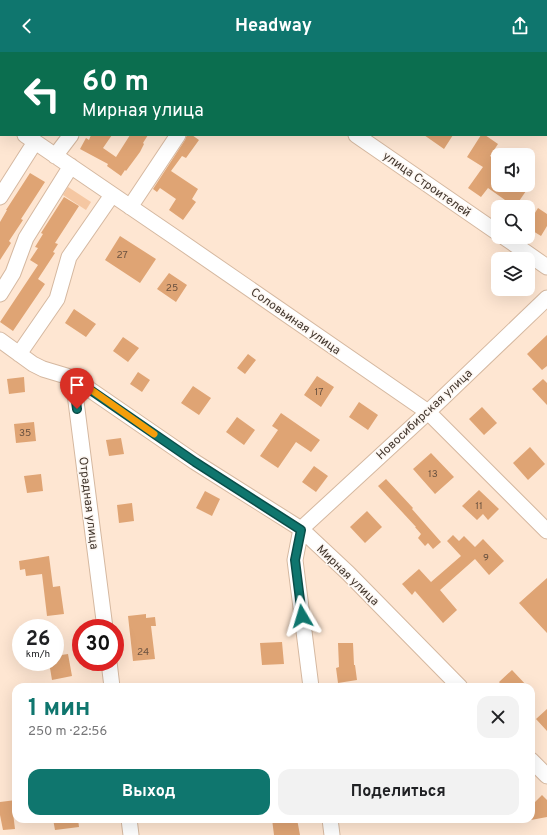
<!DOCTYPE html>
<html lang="ru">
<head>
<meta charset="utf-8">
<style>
	:root { --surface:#fff; --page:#f2f2f2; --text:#202124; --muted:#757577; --accent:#0f766e }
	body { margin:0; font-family:Overpass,sans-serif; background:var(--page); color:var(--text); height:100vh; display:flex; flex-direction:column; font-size:15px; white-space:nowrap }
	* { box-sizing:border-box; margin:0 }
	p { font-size:13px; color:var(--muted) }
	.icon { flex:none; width:22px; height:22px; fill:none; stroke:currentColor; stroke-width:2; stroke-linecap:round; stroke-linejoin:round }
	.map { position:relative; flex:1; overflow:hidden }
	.drawer { position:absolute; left:12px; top:631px; width:523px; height:140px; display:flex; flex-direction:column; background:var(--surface); border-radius:12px; box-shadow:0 4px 16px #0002 }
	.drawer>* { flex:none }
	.hud { position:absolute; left:0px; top:0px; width:547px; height:84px; box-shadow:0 4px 16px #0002; background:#0b6e4f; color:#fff; overflow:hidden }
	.controls { position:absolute; left:491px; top:96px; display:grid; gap:8px }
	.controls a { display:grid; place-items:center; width:44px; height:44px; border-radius:8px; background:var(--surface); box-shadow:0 4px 16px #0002; font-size:20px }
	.speed { position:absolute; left:12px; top:567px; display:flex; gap:8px; font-size:20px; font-weight:700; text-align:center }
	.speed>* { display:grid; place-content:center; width:52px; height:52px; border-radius:50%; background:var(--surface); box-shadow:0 4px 16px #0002; line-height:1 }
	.speed small { font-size:10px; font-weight:400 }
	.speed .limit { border:6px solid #d22; background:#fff; color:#111 }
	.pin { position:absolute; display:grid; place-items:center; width:34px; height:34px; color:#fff; margin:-41px -17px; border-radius:50% 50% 50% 0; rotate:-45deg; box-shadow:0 0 4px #0007 }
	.pin .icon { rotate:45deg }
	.me { position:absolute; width:44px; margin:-22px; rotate:353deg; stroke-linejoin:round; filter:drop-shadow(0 0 3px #0008) }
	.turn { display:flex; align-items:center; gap:14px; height:84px; padding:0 16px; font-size:18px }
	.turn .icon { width:52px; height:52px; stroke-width:2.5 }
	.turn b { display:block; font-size:28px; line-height:34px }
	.round { display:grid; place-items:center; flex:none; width:42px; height:42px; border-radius:12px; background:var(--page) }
	.head { display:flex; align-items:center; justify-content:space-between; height:68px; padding:0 16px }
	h1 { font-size:24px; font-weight:700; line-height:30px; color:var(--accent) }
	.cta { display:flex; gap:8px; margin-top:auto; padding:8px 16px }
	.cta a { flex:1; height:46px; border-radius:12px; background:var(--accent); color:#fff; font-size:16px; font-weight:700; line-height:46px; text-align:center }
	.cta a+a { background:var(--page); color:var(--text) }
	header { display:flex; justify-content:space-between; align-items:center; height:52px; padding:0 16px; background:var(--accent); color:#fff; font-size:18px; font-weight:700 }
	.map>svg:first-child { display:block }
	.green { fill:#f5c7a2 }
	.building { fill:#dfa474 }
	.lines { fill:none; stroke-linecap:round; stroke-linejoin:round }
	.minor-casing { stroke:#d5b8a0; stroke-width:17 }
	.minor { stroke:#fff; stroke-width:15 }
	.route-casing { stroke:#0a4d48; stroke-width:10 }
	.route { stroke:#0f766e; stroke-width:7 }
	.slow { stroke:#f59e0b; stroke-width:7 }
	.labels { text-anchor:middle; stroke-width:3; stroke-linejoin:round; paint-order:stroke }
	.number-label { font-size:10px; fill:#6a5240 }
	.street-label { font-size:12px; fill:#43372e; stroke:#fdf7f2 }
</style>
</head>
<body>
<header><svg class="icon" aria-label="back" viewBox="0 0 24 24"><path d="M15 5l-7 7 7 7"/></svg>Headway<svg class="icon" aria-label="share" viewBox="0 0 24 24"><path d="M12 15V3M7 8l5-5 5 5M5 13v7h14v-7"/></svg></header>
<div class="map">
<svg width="547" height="783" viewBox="0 0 547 783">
	<rect width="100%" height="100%" fill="#fee6d2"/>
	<path class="green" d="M68,135l23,15 -5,8 -23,-15z"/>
	<path class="building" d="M91,83h21l-9,13 13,9 14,-22h18l-5,8 1,1 -4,8 -14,19 -1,-1 -4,6 -14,-10 1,-2 -28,-15 6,-11 3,2z
		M187,83h5l7,5 -13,18 -4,-2 -11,15 27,18 -6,10 4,3 -13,18 -14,-10 7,-11 -16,-11 -3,4 -4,-3 32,-49z
		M424,83h29l-9,14z
		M481,83h4l13,9 -8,12 8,5v24h19l9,6 -11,16 -27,-19 -7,9 -13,-9 15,-21 -16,-10z
		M30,121l15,9 -24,37 2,1 -14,21 2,2 -11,17v-38l7,-12h-1z
		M64,145l15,9 -24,37 3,1 -5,8 2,1 -17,26 7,5 -32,47 -13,-9 38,-57 -8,-5 8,-12 -3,-1 8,-13 -2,-1z
		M538,156l9,6v12l-6,10 -13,-8v-4z
		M120,184l36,23 -16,24 -35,-23z
		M169,221l18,12 -11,17 -19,-13z
		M74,257l22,15 -10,13 -21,-14z
		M547,283v31l-5,4 -15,-16z
		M123,285l16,11 -11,14 -15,-11z
		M248,302l8,6 -11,14 -8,-6z
		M138,320l12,8 -8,12 -12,-8z
		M317,324l17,11 -13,20 -17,-12z
		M24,325l1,15 -16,2 -2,-15z
		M543,327l4,4v22l-15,-16z
		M193,334l18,12 -12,17 -18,-12z
		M359,350l19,13 -10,15 -19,-13z
		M482,355l15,16 -13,12 -15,-16z
		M281,361l39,27 -9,12 -15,-10 -18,26 -18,-12 18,-26 -6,-4z
		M237,365l18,13 -11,15 -18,-13z
		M34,370l2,19 -20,2 -2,-19z
		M121,386l3,16 -15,2 -3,-16z
		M530,395l15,17 -17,16 -15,-17z
		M431,401l23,24 -19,17 -22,-25z
		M314,414l14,10 -12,16 -14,-10z
		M41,422l2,17 -16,2 -3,-17z
		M386,427l27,29 -1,1 29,33 -8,7 -5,-6 -3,3 -7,-8 3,-4 -6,-7h1l-38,-41z
		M479,438l20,19 -11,11 -5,-6 -6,6 -15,-14z
		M205,439l15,8 -8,17 -16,-8z
		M132,451l2,18 -15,2 -2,-18z
		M367,459l15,16 -17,16 -15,-16z
		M453,483l6,6 5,-5 11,11 8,-8 21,22 -15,14 -14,-16 -35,31 17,20 -14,13 -28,-32 -3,4 -10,-11 17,-15 12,13 30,-26 -14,-15z
		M49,504l4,31 7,-1 4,28 -17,2 -5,-42 -16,2 -1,-7 -5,1 -1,-9z
		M547,526v55l-28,-30z
		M146,562v4l9,-1 1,9h-5l4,33 -22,2 -5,-45z
		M282,590l2,22 -22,1 -2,-22z
		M338,591h15l1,22h1l2,15 -19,3 -2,-15 3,-1z
		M68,602l4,22 -20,4 -3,-18h6v-6z
		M512,618l16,17h-25l-4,-5z
		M547,657v22l-11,-12z
		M542,743l5,5v17l-16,3v-14z
		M16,748v13h-3l2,16 -12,1 -3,-15v-13z
		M53,767h25l1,8 -24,3z
		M272,767h25l3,16h-26z"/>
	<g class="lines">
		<g class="minor-casing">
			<path id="minor" d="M236,0l1,1
				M23,1l1,-1
				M133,1v-1
				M0,41l1,-1
				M0,66l1,1
				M25,83l151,103 252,174 119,119
				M356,83l142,98
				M55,104l16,-21
				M0,145l35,-55
				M130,155l48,-72
				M504,185l43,30
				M0,242l13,-21 13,-35 45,-72
				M0,288l33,24 10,5 30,9 122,84 106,67 47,44 112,114
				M19,302l38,-55 12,-42 43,-62
				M73,326l32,250
				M109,610l3,25
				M311,635l-16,-127 6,-31 127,-117 119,-114
				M531,708l16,16
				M129,767l2,16
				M330,767l2,16"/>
		</g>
		<use href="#minor" class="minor"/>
	</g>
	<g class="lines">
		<g class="route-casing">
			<path id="route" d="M77,357l-4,-31 122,84 106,68 -6,30 7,56"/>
		</g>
		<use href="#route" class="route"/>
		<path class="slow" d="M90,337l64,45"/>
	</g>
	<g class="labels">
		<g class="number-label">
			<text x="122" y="206">27</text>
			<text x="172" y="239">25</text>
			<text x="319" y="343">17</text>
			<text x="25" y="384">35</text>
			<text x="433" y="425">13</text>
			<text x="479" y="457">11</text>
			<text x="486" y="509">9</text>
			<text x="143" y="603">24</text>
		</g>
		<g class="street-label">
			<text transform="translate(427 132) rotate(35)" y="4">улица Строителей</text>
			<text transform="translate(296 269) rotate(35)" y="4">Соловьиная улица</text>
			<text transform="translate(424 362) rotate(-43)" y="4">Новосибирская улица</text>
			<text transform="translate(89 451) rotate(83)" y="4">Отрадная улица</text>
			<text transform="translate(348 523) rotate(44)" y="4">Мирная улица</text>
		</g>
	</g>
</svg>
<div class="controls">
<a><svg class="icon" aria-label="sound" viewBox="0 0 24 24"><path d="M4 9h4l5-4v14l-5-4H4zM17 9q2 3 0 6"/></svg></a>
<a><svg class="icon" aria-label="search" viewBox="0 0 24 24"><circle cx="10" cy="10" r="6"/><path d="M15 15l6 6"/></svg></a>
<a><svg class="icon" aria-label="layers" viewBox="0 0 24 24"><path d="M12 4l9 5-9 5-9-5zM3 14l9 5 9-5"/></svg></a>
</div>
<div class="speed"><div>26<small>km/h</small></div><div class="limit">30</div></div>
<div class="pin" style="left:77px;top:357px;background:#d93025"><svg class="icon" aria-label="arrive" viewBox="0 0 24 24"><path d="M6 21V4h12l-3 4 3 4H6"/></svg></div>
<svg class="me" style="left:302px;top:564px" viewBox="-20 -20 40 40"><path d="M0-17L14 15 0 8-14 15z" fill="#0f766e" stroke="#fff" stroke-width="4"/></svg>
<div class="hud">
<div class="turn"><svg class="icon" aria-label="left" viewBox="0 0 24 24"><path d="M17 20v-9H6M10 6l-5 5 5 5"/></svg><div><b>60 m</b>Мирная улица</div></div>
</div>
<section class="drawer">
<div class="head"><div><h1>1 мин</h1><p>250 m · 22:56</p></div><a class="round"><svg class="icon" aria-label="close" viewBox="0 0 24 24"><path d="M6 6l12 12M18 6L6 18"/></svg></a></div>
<div class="cta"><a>Выход</a><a>Поделиться</a></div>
</section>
</div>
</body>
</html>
